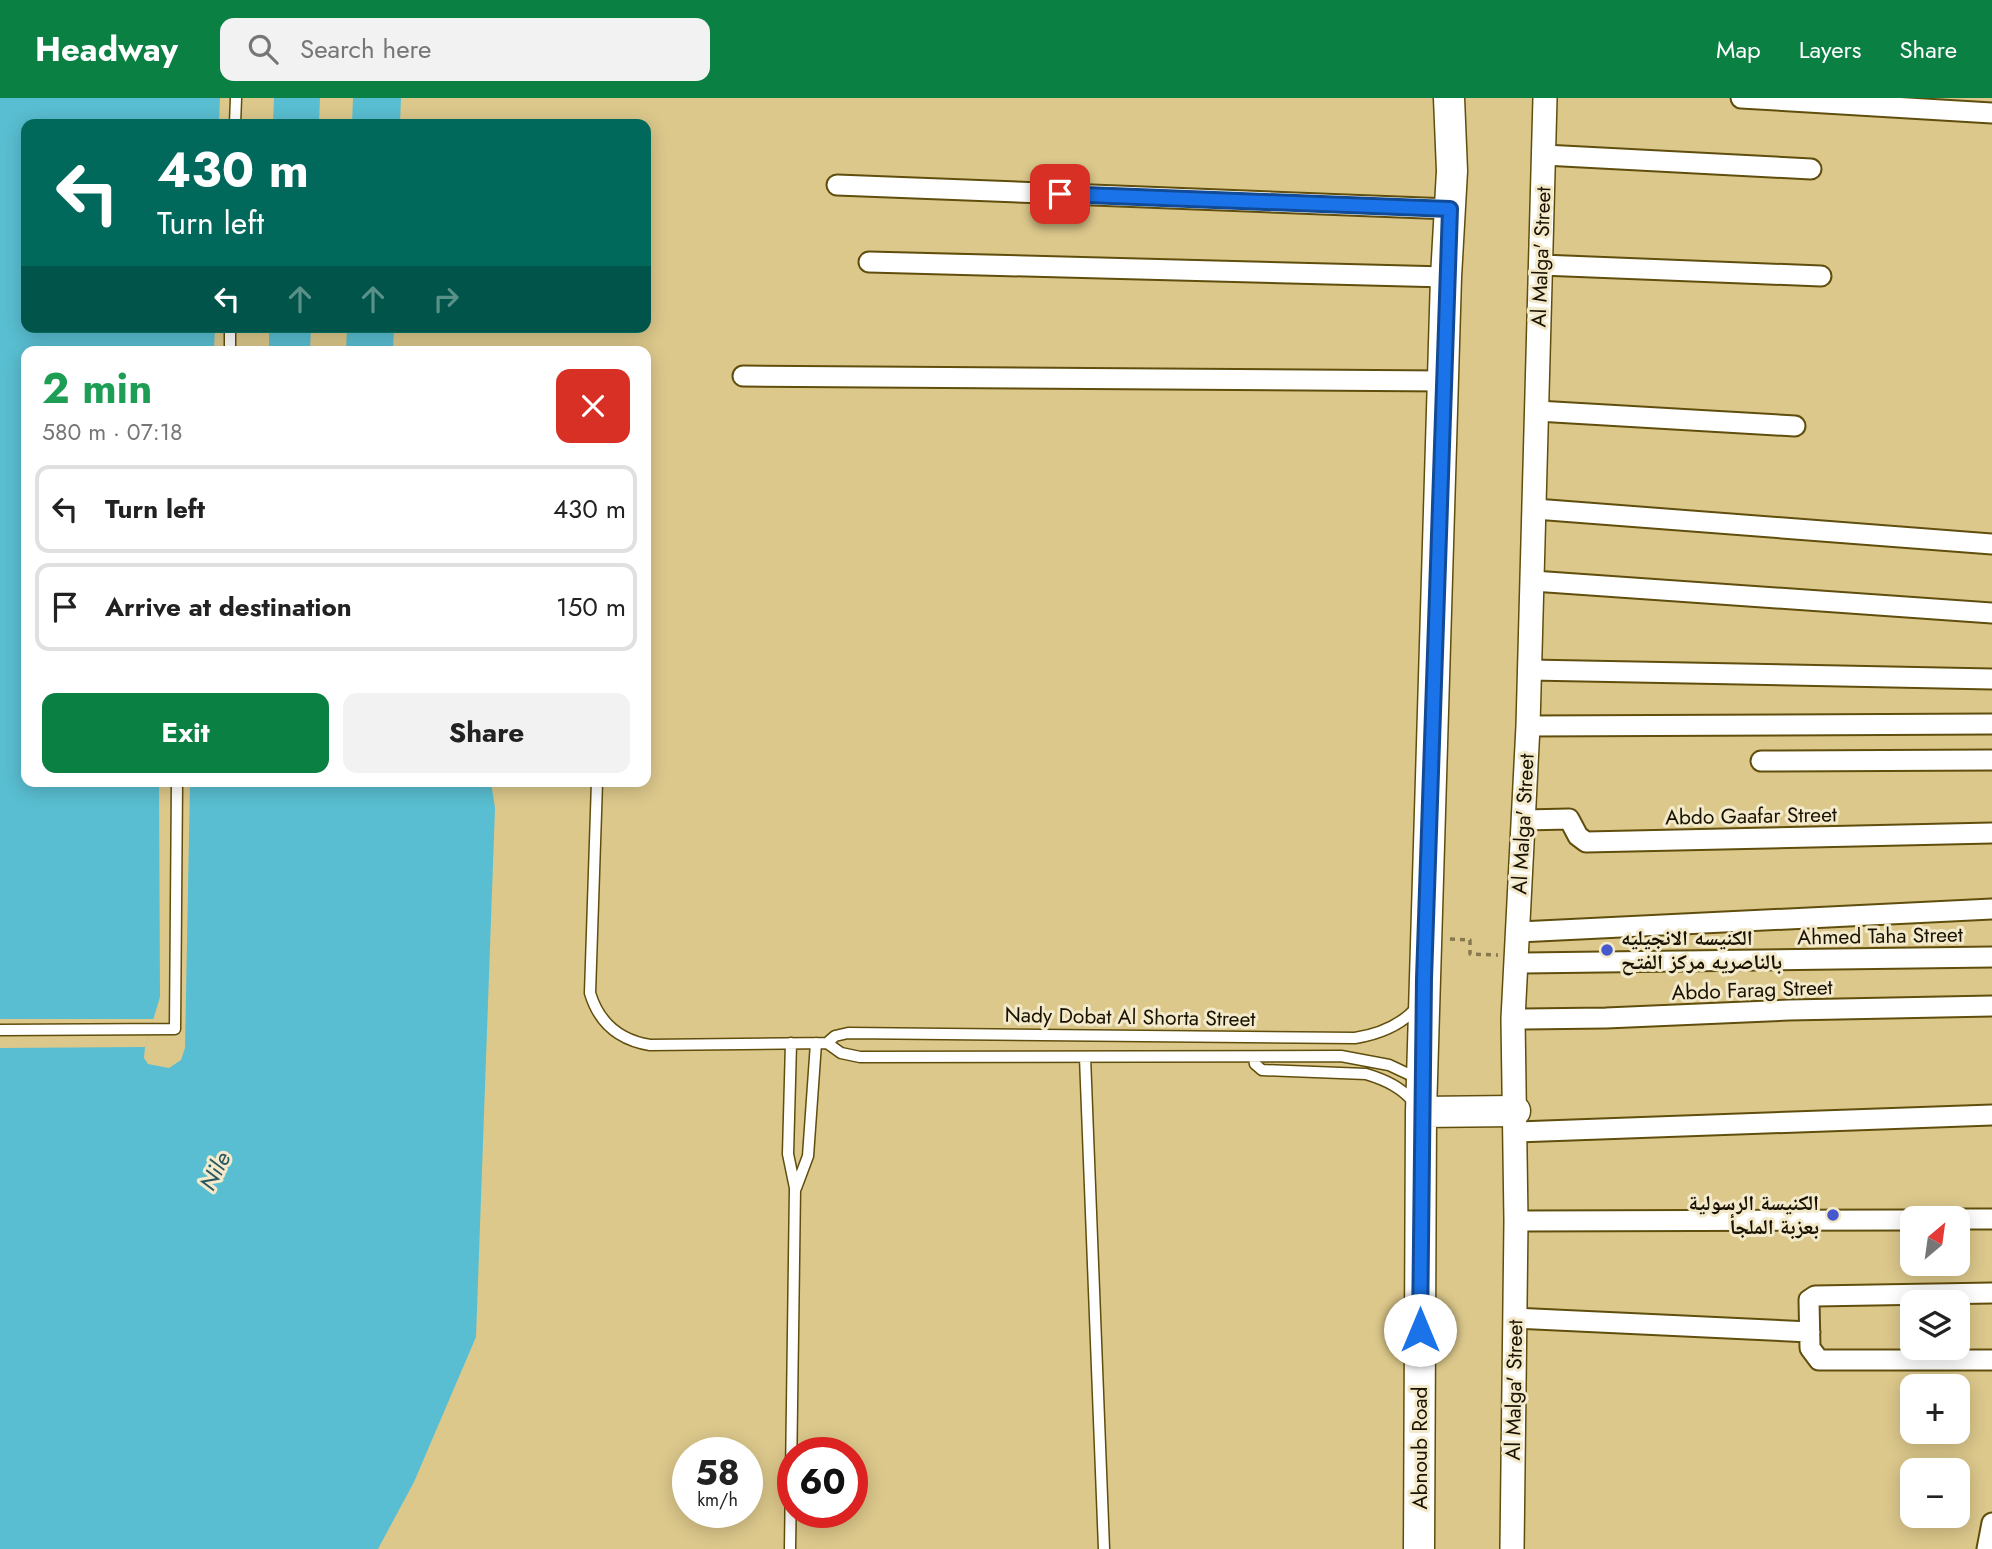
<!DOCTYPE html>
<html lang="en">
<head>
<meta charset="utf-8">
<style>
	:root { --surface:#fff; --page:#f2f2f2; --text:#222; --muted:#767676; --line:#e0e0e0; --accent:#0b8043 }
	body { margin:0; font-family:Jost,"Noto Naskh Arabic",sans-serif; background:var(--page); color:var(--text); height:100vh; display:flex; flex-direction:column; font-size:26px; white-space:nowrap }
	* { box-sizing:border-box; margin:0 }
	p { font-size:23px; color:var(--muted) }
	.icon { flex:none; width:38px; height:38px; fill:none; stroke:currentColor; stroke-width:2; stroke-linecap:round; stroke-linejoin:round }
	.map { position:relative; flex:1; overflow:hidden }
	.side { position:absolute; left:21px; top:248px; width:630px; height:441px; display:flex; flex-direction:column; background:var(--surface); border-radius:14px; box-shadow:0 4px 18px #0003 }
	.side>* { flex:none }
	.guide { position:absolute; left:21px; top:21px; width:630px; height:214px; border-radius:14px; box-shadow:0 4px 18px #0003; background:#00695c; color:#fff; overflow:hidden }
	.needle { width:46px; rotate:29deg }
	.tools { position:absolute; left:1900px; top:1108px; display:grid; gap:14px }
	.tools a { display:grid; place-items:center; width:70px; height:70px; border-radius:14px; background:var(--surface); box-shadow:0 4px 18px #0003; font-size:35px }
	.speed { position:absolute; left:672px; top:1339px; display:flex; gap:14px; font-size:35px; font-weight:700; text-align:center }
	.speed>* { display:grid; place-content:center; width:91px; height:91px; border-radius:50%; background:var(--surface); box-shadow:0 4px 18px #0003; line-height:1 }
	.speed small { font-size:18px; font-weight:400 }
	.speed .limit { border:10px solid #d22; background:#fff; color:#111 }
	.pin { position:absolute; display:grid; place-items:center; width:60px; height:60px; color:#fff; margin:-30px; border-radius:14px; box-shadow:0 4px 10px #0006 }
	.me { position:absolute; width:77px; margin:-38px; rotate:0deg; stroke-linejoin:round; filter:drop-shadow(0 0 5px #0008) }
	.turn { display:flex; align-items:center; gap:24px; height:147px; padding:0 21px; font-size:32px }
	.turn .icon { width:91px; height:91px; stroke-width:2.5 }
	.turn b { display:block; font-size:49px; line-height:60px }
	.lanes { display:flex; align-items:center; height:66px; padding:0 21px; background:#0003; justify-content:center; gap:35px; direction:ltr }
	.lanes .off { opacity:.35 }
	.round { display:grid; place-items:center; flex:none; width:74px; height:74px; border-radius:14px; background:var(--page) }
	.summary { display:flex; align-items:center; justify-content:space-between; height:119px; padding:0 21px }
	h1 { font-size:42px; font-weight:700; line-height:52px; color:#1e9e55 }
	.cta { display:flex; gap:14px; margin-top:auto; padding:14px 21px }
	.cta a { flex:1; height:80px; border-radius:14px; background:var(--accent); color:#fff; font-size:28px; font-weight:700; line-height:80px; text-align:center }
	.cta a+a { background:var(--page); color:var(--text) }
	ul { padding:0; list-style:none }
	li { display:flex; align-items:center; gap:21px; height:88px; margin:0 14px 10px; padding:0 7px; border:4px solid var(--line); border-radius:14px }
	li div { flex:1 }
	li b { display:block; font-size:26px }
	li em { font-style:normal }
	header { display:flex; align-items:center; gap:42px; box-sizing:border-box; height:98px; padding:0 35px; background:var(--accent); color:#fff }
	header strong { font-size:33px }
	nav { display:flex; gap:38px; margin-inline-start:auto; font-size:24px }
	.search { width:490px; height:63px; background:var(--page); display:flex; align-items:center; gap:18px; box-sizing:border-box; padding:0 24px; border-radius:14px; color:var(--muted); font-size:26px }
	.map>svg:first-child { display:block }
	.water { fill:#59bed1 }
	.pier { fill:#dcc88b }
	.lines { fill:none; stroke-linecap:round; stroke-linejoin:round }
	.service-casing { stroke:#604e0d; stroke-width:13 }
	.minor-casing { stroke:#604e0d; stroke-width:23 }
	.tertiary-casing { stroke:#604e0d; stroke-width:26 }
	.primary-casing { stroke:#604e0d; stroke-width:33 }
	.path { stroke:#87794e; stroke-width:3.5; stroke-dasharray:5 5; stroke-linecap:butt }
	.service { stroke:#fff; stroke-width:10 }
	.minor { stroke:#fff; stroke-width:19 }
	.tertiary { stroke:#fff; stroke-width:23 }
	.primary { stroke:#fff; stroke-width:30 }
	.route-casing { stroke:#114b97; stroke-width:18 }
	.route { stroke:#1a73e8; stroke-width:12 }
	.poi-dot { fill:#4558cc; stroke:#f3e9cb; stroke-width:2.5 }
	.labels { text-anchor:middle; stroke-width:6; stroke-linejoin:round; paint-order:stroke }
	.street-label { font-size:21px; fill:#1a1200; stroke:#f3e9cb }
	.poi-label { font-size:21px; font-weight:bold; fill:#1a1200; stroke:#f3e9cb; text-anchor:start }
	.water-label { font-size:23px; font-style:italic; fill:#2a575f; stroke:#f3e9cb }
</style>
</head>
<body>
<header>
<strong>Headway</strong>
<div class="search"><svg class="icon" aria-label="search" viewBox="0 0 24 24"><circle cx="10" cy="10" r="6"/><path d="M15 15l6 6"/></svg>Search here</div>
<nav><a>Map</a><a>Layers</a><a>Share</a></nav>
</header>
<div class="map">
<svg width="1992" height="1451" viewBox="0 0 1992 1451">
	<rect width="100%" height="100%" fill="#dcc88b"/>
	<path class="water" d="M0,0h220l-1,26h-193v203h189l-1,25h-188v430h133l1,215 -15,50 -1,11 4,6 21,4 12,-8 4,-12 5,-266h301l4,26 -19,529 -62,145 -36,67h-378z
		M274,0h46l-1,26h-46z
		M353,0h48l-1,26h-48z
		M269,229h42l-1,25h-41z
		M347,229h47l-1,25h-47z"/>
	<path class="pier" d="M0,921h154l-9,28 -145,1z"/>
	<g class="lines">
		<g class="service-casing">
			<path id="service" d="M235,26l1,-26
				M230,254v-25
				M597,684l-7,211c9,30 29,47 60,52l177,-2
				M1418,908c-16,19 -38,28 -63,32l-507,-5 -13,3 -8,7 14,10 19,4 481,-1 48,9 30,14
				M0,932l175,-1 2,-247
				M1085,959l19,492
				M1254,959l1,7 7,6 104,4c20,6 37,14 50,31
				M796,1090l12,-32 8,-113
				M790,1451l5,-361 -7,-34 3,-111"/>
		</g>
		<g class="minor-casing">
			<path id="minor" d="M1741,0l251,15
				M1544,57l267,14
				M837,87l613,24
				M869,164l577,15
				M1541,167l280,11
				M743,278l702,5
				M1537,313l258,15
				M1535,411l457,35
				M1533,483l459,32
				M1530,572l462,9
				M1528,628l464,-2
				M1761,663l231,-1
				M1523,722l46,-1 9,17 8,6 406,-9
				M1519,834l473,-23
				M1517,865l475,-6
				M1513,921l93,-1 183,-8 203,-4
				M1515,1034l477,-17
				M1958,1121h34
				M1516,1123l397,-1
				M1992,1195l-177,3 -6,4 1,48 9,12h173
				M1515,1220l295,14
				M1987,1451l5,-26"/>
		</g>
		<g class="tertiary-casing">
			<path id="tertiary" d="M1512,1451l4,-328 -3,-202 15,-293 17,-628"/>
		</g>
		<g class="primary-casing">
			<path id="primary" d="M1421,1014l94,-1
				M1419,1451l2,-437 25,-835 6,-106 -3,-73"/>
		</g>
		<path class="path" d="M1450,841l20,1v14l28,1"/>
		<use href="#service" class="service"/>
		<use href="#minor" class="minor"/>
		<use href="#tertiary" class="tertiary"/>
		<use href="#primary" class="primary"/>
	</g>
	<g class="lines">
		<g class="route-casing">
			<path id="route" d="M1060,96l390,15 -26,770 -4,351"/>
		</g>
		<use href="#route" class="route"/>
	</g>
	<g class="poi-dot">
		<circle cx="1607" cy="852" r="7"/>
		<circle cx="1833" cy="1117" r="7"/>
	</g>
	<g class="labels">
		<g class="street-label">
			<text transform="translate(1541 159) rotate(-88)" y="7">Al Malga' Street</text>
			<text transform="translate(1751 718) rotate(-1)" y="7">Abdo Gaafar Street</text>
			<text transform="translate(1523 726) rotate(-87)" y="7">Al Malga' Street</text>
			<text transform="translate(1880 838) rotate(-1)" y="7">Ahmed Taha Street</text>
			<text transform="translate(1752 892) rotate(-2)" y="7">Abdo Farag Street</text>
			<text transform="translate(1130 919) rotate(1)" y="7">Nady Dobat Al Shorta Street</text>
			<text transform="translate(1514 1292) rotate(-89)" y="7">Al Malga' Street</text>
			<text transform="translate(1420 1350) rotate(-90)" y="7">Abnoub Road</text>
		</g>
		<g class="poi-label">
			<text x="1621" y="847">الكنيسه الانجيليه<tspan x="1621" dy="24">بالناصريه مركز الفتح</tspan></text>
			<text x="1819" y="1112" text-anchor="end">الكنيسة الرسولية<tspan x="1819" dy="24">بعزبة الملجأ</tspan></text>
		</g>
		<g class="water-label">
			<text transform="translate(215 1073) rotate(-63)" y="8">Nile</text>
		</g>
	</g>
</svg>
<div class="tools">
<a><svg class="needle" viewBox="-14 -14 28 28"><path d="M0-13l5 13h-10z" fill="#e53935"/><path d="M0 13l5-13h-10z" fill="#767676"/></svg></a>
<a><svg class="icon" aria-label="layers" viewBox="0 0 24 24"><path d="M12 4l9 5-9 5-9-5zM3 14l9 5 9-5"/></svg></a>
<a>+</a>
<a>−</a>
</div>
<div class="speed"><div>58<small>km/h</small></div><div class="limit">60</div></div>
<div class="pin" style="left:1060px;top:96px;background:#d93025"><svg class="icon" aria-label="arrive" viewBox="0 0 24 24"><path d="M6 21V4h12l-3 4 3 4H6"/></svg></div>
<svg class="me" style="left:1420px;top:1232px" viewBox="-20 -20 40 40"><circle r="19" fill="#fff"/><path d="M0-13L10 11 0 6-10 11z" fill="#1a73e8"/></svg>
<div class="guide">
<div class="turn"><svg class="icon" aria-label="left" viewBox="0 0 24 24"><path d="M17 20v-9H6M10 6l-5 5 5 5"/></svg><div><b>430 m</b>Turn left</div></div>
<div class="lanes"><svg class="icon" aria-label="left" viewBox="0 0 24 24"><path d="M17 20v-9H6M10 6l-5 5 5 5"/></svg><svg class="icon off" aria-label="ahead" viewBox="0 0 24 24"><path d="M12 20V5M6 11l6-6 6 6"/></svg><svg class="icon off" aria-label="ahead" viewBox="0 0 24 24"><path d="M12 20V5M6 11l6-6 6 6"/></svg><svg class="icon off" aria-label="right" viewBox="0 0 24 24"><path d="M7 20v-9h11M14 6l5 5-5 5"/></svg></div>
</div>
<section class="side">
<div class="summary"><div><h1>2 min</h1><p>580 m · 07:18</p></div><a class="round" style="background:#d93025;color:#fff"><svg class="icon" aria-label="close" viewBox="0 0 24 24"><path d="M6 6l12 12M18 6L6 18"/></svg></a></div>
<ul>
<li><svg class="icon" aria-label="left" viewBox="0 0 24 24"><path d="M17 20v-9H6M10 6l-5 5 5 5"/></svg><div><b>Turn left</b></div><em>430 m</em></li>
<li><svg class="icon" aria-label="arrive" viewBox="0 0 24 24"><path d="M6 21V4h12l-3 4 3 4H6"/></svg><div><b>Arrive at destination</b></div><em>150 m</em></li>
</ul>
<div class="cta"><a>Exit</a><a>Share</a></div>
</section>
</div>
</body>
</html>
